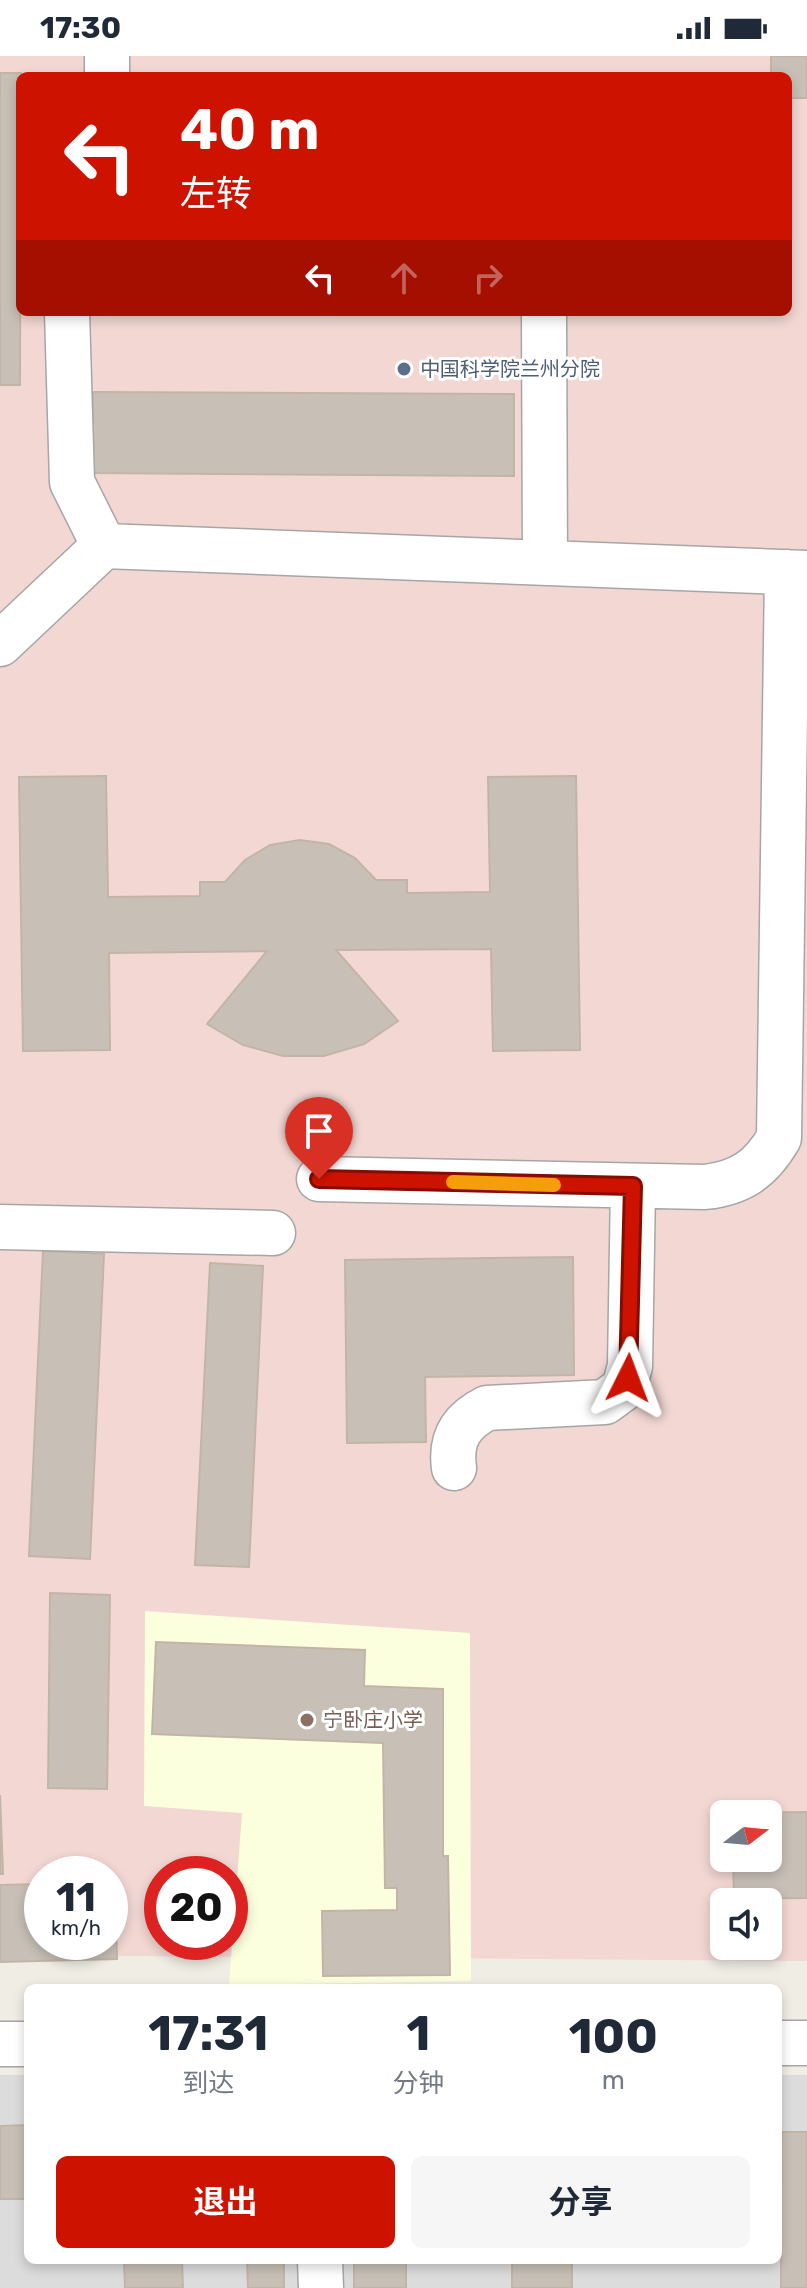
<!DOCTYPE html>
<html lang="zh">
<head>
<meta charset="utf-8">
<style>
	:root { --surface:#fff; --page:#f6f6f7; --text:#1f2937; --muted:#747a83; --accent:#cd1300 }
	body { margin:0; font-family:Rubik,"Noto Sans SC",sans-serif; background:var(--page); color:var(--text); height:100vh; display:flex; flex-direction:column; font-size:30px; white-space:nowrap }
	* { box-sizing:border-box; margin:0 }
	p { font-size:26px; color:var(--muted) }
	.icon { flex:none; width:44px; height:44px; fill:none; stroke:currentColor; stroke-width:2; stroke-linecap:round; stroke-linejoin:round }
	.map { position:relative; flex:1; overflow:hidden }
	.drawer { position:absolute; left:24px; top:1928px; width:758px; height:280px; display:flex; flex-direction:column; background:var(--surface); border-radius:12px; box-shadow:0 4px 12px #0003 }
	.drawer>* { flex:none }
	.hud { position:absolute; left:16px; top:16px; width:776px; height:244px; border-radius:12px; box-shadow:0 4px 12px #0003; background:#cd1300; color:#fff; overflow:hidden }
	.needle { width:52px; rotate:74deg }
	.fabs { position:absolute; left:710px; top:1744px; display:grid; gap:16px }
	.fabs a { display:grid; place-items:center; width:72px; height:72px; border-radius:12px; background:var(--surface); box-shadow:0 4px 12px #0003; font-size:40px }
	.speed { position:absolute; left:24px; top:1800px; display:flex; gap:16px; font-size:40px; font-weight:700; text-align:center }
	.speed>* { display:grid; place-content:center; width:104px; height:104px; border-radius:50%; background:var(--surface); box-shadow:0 4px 12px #0003; line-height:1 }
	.speed small { font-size:20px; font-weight:400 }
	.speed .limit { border:12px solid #d22; background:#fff; color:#111 }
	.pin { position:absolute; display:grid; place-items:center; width:68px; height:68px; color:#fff; margin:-82px -34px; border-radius:50% 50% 50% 0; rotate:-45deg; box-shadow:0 0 8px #0007 }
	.pin .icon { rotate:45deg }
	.me { position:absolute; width:88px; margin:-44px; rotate:3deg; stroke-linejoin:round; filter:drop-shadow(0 0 6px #0008) }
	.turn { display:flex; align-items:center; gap:28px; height:168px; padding:0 32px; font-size:36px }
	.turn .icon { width:104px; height:104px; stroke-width:2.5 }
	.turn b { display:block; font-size:56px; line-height:68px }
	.lanes { display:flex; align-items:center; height:76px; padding:0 32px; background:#0003; justify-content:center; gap:40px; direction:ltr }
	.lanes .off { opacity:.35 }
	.eta { display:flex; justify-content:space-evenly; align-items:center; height:136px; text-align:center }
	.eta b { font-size:48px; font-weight:700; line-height:56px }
	.primary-button { display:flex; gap:16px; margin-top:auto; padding:16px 32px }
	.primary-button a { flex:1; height:92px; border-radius:12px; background:var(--accent); color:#fff; font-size:32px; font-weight:700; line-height:92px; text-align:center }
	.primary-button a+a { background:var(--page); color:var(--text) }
	.status { display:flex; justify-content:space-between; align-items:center; height:56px; padding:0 40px; background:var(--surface); direction:ltr }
	.status svg { height:22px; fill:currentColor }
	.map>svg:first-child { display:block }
	.residential { fill:#dddcdc }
	.commercial { fill:#f2d7d3; fill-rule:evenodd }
	.education { fill:#fcffde }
	.building { fill:#c8c0b7; stroke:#c2b5a6; stroke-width:2 }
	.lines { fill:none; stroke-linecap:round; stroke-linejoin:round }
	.minor-casing { stroke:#a6a6a6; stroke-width:47 }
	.minor { stroke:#fff; stroke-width:44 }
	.route-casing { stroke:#850c00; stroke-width:20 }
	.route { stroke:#cd1300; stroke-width:14 }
	.slow { stroke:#f59e0b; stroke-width:14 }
	.service-dot { fill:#5c6f8a; stroke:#fff; stroke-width:3 }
	.education-dot { fill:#8d6e63; stroke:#fff; stroke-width:3 }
	.labels { text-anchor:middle; stroke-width:6; stroke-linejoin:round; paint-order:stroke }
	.service-label { font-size:20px; fill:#4e5e75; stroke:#fff; text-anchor:start }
	.education-label { font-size:20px; fill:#785e54; stroke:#fff; text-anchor:start }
</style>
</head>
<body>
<div class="status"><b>17:30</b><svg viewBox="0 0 49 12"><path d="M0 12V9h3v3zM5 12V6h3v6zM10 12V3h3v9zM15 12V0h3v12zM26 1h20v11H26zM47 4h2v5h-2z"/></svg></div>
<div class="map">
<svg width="807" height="2232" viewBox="0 0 807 2232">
	<rect width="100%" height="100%" fill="#f0ede4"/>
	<path class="residential" d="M0,2019h28v185h750v-185h29v213h-807z"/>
	<path class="commercial" d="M0,0h807v1905l-807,-6zM20,20h768v236h-768zM724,1758h44v44h-44zM42,1818h68v68h-68zM162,1818h68v68h-68zM724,1846h44v44h-44z"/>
	<path class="education" d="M145,1555l325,22 1,348 -242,4 13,-172 -98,-7z"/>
	<path class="building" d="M771,0h36v42h-19v-22h-17z
		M0,17h21l-1,312h-20z
		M93,336l421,2v82l-422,-3z
		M106,720l2,121 92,-1v-14h25l20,-22 25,-15 30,-5 29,4 26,14 21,22h31v13l83,-1 -2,-115 88,-1 4,274 -87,1 -2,-102 -155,1 62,71 -34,23 -40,12h-41l-40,-11 -36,-21 60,-73 -158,2 1,97 -87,1 -4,-274z
		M43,1195l61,3 -14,305 -61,-3z
		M573,1201l1,118 -149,2 1,65 -79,1 -2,-183z
		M210,1207l53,3 -14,301 -54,-2z
		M50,1537l60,2 -3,194 -59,-1z
		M156,1586l209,8 -1,36 79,3v167h5l2,119 -127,1 -1,-65 75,-1v-22h-12l-2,-145 -231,-9z
		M0,1739l3,79h-3z
		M807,1756v86l-73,1 -1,-41h35v-44l-35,-1z
		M110,1826h5l2,77 -117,3v-77l42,-1v58h68z
		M28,2069v74h-28v-73z
		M782,2076h25v156h-26z
		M124,2204h58l1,28h-58z
		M247,2204h37v28h-36z
		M354,2204h52v28h-52z
		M512,2204h60v28h-60z"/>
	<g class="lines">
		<g class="minor-casing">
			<path id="minor" d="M107,0v20
				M67,256l5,170 32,64
				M544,256l1,251
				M0,588l104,-98 703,27
				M319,1123l386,8c36,-4 56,-18 74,-49l8,-566
				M0,1171l273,6
				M454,1412c-4,-29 7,-47 33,-60l118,-6 19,-14 6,-22 3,-180
				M778,1987h29
				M0,1988h28
				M320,2204l1,28"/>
		</g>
		<use href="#minor" class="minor"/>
	</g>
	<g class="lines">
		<g class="route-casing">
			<path id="route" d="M319,1123l314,7 -5,192"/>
		</g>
		<use href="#route" class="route"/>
		<path class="slow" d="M453,1126l101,3"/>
	</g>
	<circle class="service-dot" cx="404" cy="313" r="8"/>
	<circle class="education-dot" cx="307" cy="1664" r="8"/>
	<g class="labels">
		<g class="service-label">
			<text x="420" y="320">中国科学院兰州分院</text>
		</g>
		<g class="education-label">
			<text x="323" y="1671">宁卧庄小学</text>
		</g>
	</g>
</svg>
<div class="fabs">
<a><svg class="needle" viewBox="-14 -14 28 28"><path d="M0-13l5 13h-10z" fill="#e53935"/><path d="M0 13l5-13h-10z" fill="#747a83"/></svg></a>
<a><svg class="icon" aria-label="sound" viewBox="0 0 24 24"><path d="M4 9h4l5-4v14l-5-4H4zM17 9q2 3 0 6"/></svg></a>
</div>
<div class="speed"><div>11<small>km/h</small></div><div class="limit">20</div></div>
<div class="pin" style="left:319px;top:1123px;background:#d93025"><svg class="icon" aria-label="arrive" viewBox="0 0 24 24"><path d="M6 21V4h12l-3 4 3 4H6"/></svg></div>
<svg class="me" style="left:628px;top:1322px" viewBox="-20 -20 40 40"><path d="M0-17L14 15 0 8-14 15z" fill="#cd1300" stroke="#fff" stroke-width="4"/></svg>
<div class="hud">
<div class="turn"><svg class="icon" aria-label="left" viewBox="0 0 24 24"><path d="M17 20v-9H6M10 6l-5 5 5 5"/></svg><div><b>40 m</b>左转</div></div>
<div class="lanes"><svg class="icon" aria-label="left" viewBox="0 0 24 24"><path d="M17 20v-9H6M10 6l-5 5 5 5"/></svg><svg class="icon off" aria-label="ahead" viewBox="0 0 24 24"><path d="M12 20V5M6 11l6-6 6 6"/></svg><svg class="icon off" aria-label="right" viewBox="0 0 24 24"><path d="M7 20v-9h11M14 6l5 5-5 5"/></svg></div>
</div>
<section class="drawer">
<div class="eta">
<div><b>17:31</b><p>到达</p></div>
<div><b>1</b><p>分钟</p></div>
<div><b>100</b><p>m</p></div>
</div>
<div class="primary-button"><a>退出</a><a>分享</a></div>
</section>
</div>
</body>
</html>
